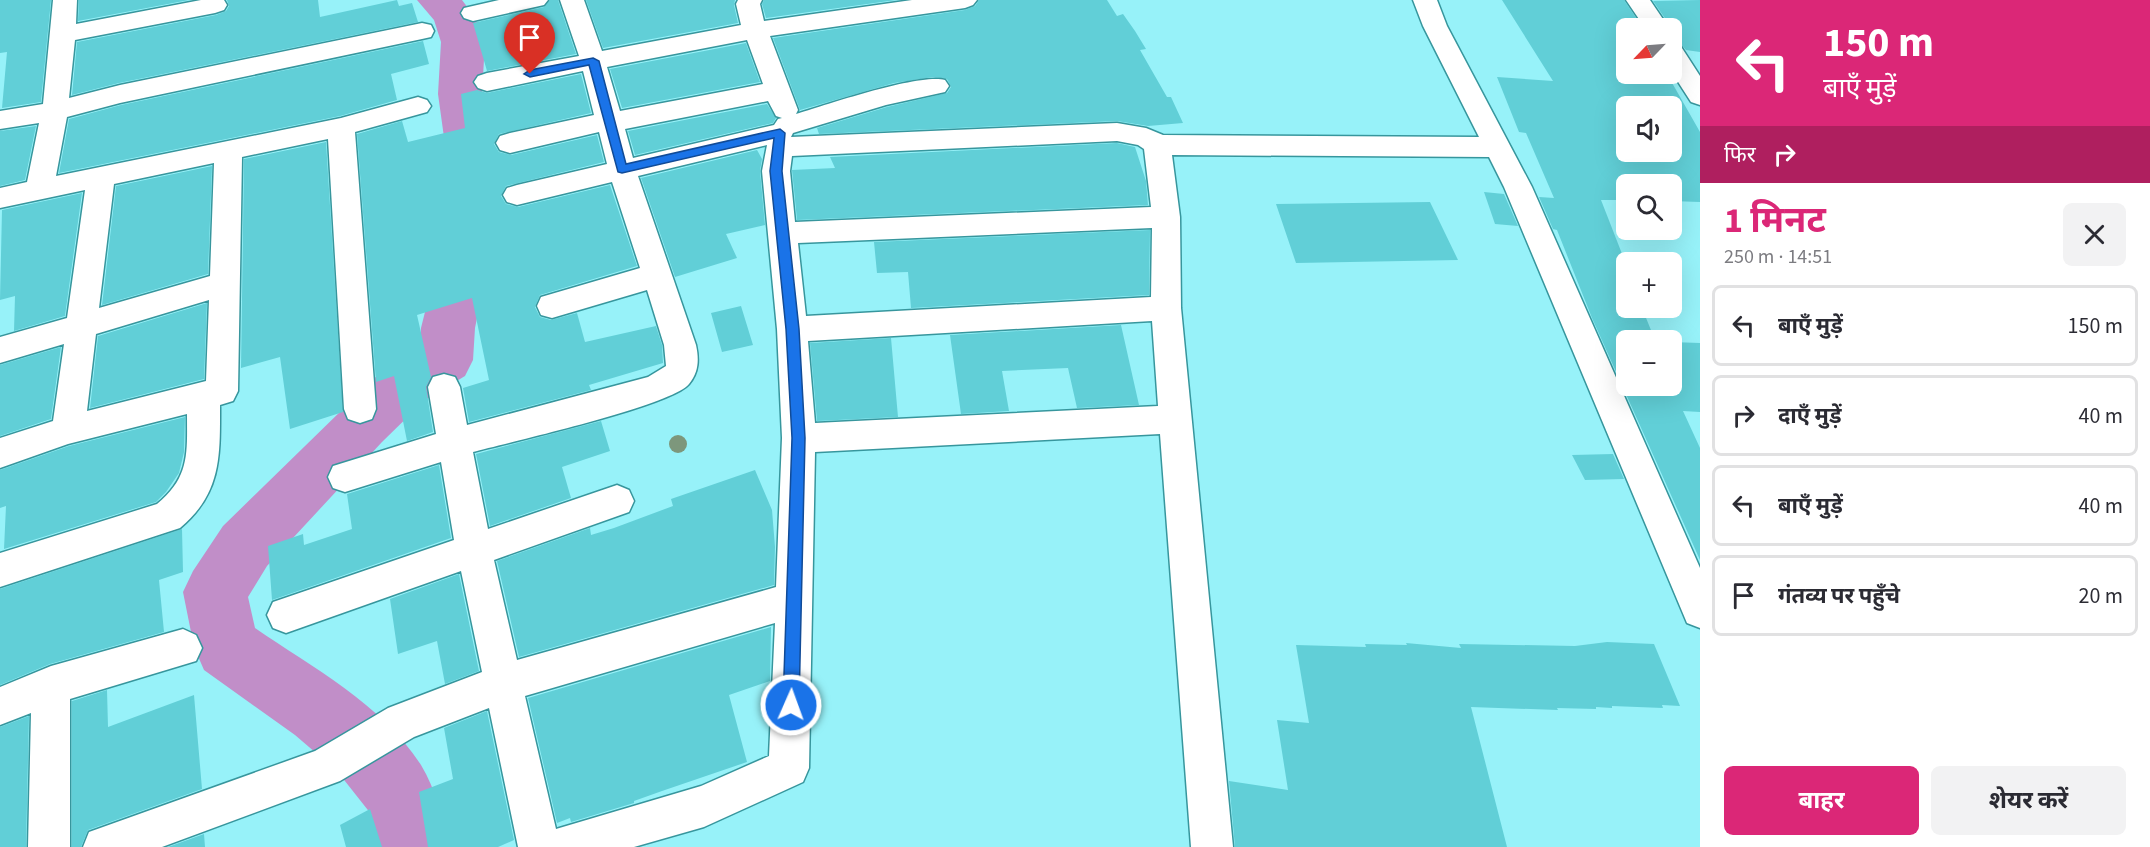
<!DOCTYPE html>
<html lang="hi">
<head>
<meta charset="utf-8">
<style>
	:root { --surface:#fff; --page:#f2f2f3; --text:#2b2b33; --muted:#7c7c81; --line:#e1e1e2; --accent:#db2777 }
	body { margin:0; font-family:"Source Sans 3","Noto Sans Devanagari",sans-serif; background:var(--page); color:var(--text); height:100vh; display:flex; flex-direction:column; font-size:22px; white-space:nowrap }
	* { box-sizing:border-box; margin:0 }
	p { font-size:20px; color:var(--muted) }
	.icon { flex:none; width:33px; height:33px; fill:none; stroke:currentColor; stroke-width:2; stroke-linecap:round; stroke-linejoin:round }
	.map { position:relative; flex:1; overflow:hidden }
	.drawer { display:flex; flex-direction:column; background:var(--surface); width:450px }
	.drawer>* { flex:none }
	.top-card { background:#db2777; color:#fff; overflow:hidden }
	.needle { width:39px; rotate:245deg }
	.controls { position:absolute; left:1616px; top:18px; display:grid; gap:12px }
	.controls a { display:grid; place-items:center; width:66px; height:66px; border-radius:9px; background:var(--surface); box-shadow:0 6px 24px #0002; font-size:30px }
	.pin { position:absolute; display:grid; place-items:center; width:51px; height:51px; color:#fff; margin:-62px -26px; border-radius:50% 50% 50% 0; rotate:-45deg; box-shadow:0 0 6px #0007 }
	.pin .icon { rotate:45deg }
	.me { position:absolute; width:66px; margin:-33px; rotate:2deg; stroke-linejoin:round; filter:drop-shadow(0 0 4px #0008) }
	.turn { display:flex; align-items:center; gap:21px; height:126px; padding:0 24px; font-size:27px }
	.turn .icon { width:78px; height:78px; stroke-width:2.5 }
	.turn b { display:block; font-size:42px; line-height:51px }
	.then { display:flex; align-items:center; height:57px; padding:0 24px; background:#0003; gap:12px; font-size:22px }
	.round { display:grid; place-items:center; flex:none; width:63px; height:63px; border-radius:9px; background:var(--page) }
	.summary { display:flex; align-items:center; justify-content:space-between; height:102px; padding:0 24px }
	h1 { font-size:36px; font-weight:700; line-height:45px; color:var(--accent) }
	.action { display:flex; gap:12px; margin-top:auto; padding:12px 24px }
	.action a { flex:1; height:69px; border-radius:9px; background:var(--accent); color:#fff; font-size:24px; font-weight:700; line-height:69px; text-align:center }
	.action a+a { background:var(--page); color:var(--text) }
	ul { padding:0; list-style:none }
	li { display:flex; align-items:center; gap:18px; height:81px; margin:0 12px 9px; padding:0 12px; border:3px solid var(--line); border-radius:9px }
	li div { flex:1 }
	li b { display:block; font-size:22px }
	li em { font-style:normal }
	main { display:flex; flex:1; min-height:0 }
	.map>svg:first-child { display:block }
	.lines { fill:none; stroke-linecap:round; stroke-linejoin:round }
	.river { fill:#c18ec8; fill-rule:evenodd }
	.building { fill:#61cfd7; fill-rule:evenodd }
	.minor-casing { stroke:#37969d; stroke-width:3 }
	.minor { fill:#fff; fill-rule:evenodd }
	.tree { fill:#7d977c }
	.route { fill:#1a73e8; stroke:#114b97; stroke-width:1.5 }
</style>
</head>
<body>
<main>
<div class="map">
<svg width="1700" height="847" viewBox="0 0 1700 847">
	<rect width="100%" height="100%" fill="#97f2f9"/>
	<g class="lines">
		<path class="river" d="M417,0h45l12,16 11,26 -3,52 13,65 -3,85 -17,84 -2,32 -8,16 -40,24 -43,42 -115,124 -19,31 7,31c58,40 127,76 166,137 15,25 22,55 31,82h-72l-9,-33 -34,-43 -42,-36 -91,-65 -10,-23 -11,-55 10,-21 30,-45 162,-158 35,-20 1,-20 21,-84 5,-85 -9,-65 3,-52 -7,-22z"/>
	</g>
	<path class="building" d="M0,0h51l-10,102 -39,6 5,-56 -7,1z
		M79,0h110l-111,21z
		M227,0h91l2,17 77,-17 2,6 13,-3 6,19 -299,61 -47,12 5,-53 139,-27 10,-4 3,-5z
		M550,0h8l18,54 -89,17 -14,-48 71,-16z
		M586,0h149l-1,5 4,18 -135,25z
		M764,0h132l-130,18 -4,-14z
		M979,0h128l10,16 6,-2 12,17 11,18 -6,1 27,47h4l12,26 -35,3 -31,-5 -298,13 -2,-6 70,-21 60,-14 4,-6 -4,-8 -14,-2 -39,6 -94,27 -27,-72 192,-28 10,-4z
		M1502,0h122l19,28h-17v46h41l33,58v70l-29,-1v-17h-45v16h-25l25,64v44h16l13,32h-29v46h45v-44l29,1v69l-17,-1 17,37v112l-108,-242 -35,-88 -4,-1 -14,-32 15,1 -28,-65 -7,-1 -22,-55 56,4zM1626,106h45v46h-45z
		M1700,0v52l-14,-2 -6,-7 -9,-2v-14l-18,-26z
		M423,41l6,23 -38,10 6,26 -57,16 -281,57 10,-54 52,-14z
		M746,43l14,39 -138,26 -12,-39z
		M581,74l10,39 -92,21 -5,10 5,8 12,3 86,-20 7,27 -98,24 -5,10 5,8 12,3 92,-22 27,81 -97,29 -5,12 5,10 11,3 26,-7 8,29 71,-16 6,19 1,18 -74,22 2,5 -122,32 -6,-34 26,-8 -17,-82 -55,17 14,62 -5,10 7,45 -26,9 -13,-65 -18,6 -19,-248 45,-13 6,21 57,-14 -4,-34 16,-4 10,3z
		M767,104l9,14 -3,5 -138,32 -7,-24z
		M36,126l-11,54 -25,6v-55z
		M326,142l17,270 -53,17 -10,-72 -39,11 3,-209z
		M1117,143l18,4 11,34 2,24 -351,15 -5,-50 43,-2 -5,-11z
		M757,150l5,9 -2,12 5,54 -39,9 11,24 -62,19 -34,-99z
		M212,166l-4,108 -106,31 14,-119z
		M1484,192l20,2 14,32 -23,-2z
		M82,193l-17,123 -51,15 1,-35 -15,4 2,-90z
		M1430,202l28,58 -162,3 -20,-59z
		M1150,230l-1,65 -238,13 -3,-36 -31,1 -3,-31z
		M207,303l-3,76 -114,29 8,-72z
		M741,306l12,39 -31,7 -11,-39z
		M1121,325l18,80 -62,3 -9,-40 -66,3 7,40 -48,3 -11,-79z
		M891,338l7,79 -81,4 -7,-78z
		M61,347l-10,72 -51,17v-71z
		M185,417l-1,35 -5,21 -13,19 -10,10 -152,47 2,-43 -6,2v-38l69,-24z
		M601,421l9,30 -48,16 9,31 -81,28 -14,-72z
		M1613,454l11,25 -39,1 -13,-25z
		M439,465l12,73 -179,62 -4,-54 35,-12 1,11 48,-16 -5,-35z
		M755,470l17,40 3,37 -1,38 -255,72 -22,-96 93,-33 1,7 23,-7 59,-22 -2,-7z
		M182,529l1,43 -24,8 5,52 -114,32 -50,21v-96z
		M459,574l20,97 -34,13 -8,-43 -39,13 -8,-55z
		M771,627l-1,54 -41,14 18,67 -85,29 -28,10v2l-63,19 -1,-4 -13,5 -29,-125z
		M1607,642l47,2 26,62 -18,-1 1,3 -51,-2v2l-16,-1v2l-39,-1 1,2 -87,-3 36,140h-272l-6,-66 59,9 -11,-70 32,3 -13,-78 70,2 -1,-3 42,1 -1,-2 55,5 -2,-4 116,2z
		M107,690l1,37 86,-32 8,94 -114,41 -7,17h-9v-146z
		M487,711l27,129 -16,7h-70l-9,-55 34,-13 -9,-51z
		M29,716l-3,131h-26v-120z
		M370,809l12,38h-36l-6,-22z
		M204,834l1,13h-37z"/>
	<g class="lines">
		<g class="minor-casing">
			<path id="minor" d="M53,0h24l-1,24 125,-24h23l3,5 -3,5 -9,3 -140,27 -6,58 51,-13 302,-62 9,2 3,6 -3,6 -9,2 -302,64 -53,14 -11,59 285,-58 77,-21 9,3 4,6 -4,6 -72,20 21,277 -4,10 -12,4 -12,-4 -4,-10 -16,-270 -86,18 -4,234 -5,10 -13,4c0,50 2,88 -40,123l-180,59v-34l157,-49c33,-27 30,-51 30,-90l-119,30 -68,24v-30l53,-17 11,-77 -64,19v-26l67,-19 18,-128 -85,18v-20l27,-6 12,-59 -39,6v-18l43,-7zM214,163l-4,113 -111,32 15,-124zM209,300l-3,81 -119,30 9,-77z
				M499,0h49l-4,5 -71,16 -9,-3 -3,-5 3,-5z
				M560,0h24l18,51 139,-26 -5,-21 2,-4h24l-2,4 4,17 148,-21h65l-4,5 -8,3 -195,28 28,74 -2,4c30,-9 123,-41 149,-34l4,6 -4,6 -59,13 -93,28 -2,4 326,-14 29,5 17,7 316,2 -56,-111 -10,-26h24l10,26 85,161 168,381v60l-13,-5 -183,-436 -15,-30 -317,-2 8,62 1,91 52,539h-42l-31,-413 -345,18 -6,316 -6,14 -99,45 -70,20h-116l-29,-139 -75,29 -74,44 -178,66h-79l6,-15 226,-81 73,-43 94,-36 -21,-101 -175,62 -13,-5 -6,-13 6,-13 181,-62 -13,-78 -96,30 -12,-4 -5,-11 5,-11 103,-32 -8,-47 5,-10 11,-3 11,3 5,10 7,38 181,-48 18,-11 -2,-21 -17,-55 -95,28 -11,-3 -4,-9 4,-9 99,-29 -28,-86 -95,23 -10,-3 -4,-7 4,-7 10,-3 90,-21 -8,-32 -89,21 -10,-3 -4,-7 4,-7 10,-3 84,-18 -11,-44 -96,20 -9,-3 -4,-6 4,-6 9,-3 92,-17zM747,40l16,44 -143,27 -13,-44zM768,101l8,15 6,2 -4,1 -4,6 -141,33 -8,-29zM1117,141l21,4 6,4 7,58 -356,15 -5,-51 2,-15zM767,145l-5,26 15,158 5,109 -6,149 -259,73 -23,-100 135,-48 5,-11 -5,-11 -12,-5 -129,44 -15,-77c37,-10 198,-46 216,-68 10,-12 10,-25 7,-39l-58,-169zM1152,228l-1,69 -345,19 -8,-73zM1152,321l6,85 -343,17 -7,-82zM775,623l-6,133 -68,30 -145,43 -31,-133z
				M1626,0h24l19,28h-24z
				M1671,43l9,2 20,31v29l-9,-3 -20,-31z
				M183,629l13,6 6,13 -6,13 -126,38v148h-42l3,-134 -31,12v-38l51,-21z"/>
		</g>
		<use href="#minor" class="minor"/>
	</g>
	<circle class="tree" cx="678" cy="444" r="9"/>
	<path class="route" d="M593,58l6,3 27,103 154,-35 5,4 -3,38 17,158 6,109 -6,267 -3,6 -5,2 -6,-2 -2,-6 9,-267 -6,-109 -16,-158 4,-33 -152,35 -4,-1 -29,-107 -59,12 -6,-3 6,-4z"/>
</svg>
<div class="controls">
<a><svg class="needle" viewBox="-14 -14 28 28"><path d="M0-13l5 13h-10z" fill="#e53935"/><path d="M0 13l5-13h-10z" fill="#7c7c81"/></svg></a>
<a><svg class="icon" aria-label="sound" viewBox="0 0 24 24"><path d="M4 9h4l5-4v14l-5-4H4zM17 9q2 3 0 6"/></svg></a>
<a><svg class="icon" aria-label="search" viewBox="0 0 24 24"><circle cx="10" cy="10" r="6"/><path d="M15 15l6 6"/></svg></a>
<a>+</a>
<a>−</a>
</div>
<div class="pin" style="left:530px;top:74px;background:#d93025"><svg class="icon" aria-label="arrive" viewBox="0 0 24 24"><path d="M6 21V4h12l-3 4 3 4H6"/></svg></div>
<svg class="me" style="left:791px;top:705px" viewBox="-20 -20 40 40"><circle r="17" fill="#1a73e8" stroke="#fff" stroke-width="3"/><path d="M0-11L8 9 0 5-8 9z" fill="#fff"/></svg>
</div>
<section class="drawer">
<div class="top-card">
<div class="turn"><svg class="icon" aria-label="left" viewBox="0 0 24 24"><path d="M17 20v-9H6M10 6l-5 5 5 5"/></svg><div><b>150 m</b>बाएँ मुड़ें</div></div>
<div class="then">फिर<svg class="icon" aria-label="right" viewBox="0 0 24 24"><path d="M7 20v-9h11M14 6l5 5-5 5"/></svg></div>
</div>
<div class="summary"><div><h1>1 मिनट</h1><p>250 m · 14:51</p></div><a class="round"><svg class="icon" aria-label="close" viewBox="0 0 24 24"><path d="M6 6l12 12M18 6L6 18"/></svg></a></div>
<ul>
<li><svg class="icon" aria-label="left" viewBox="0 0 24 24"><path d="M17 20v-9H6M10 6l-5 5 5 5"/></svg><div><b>बाएँ मुड़ें</b></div><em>150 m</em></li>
<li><svg class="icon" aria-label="right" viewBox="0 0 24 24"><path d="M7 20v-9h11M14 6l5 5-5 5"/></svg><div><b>दाएँ मुड़ें</b></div><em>40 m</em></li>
<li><svg class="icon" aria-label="left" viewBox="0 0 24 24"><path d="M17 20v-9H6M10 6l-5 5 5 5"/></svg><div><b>बाएँ मुड़ें</b></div><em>40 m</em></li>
<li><svg class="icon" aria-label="arrive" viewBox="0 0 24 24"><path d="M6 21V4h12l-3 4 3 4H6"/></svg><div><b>गंतव्य पर पहुँचे</b></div><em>20 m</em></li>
</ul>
<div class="action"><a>बाहर</a><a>शेयर करें</a></div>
</section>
</main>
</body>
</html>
